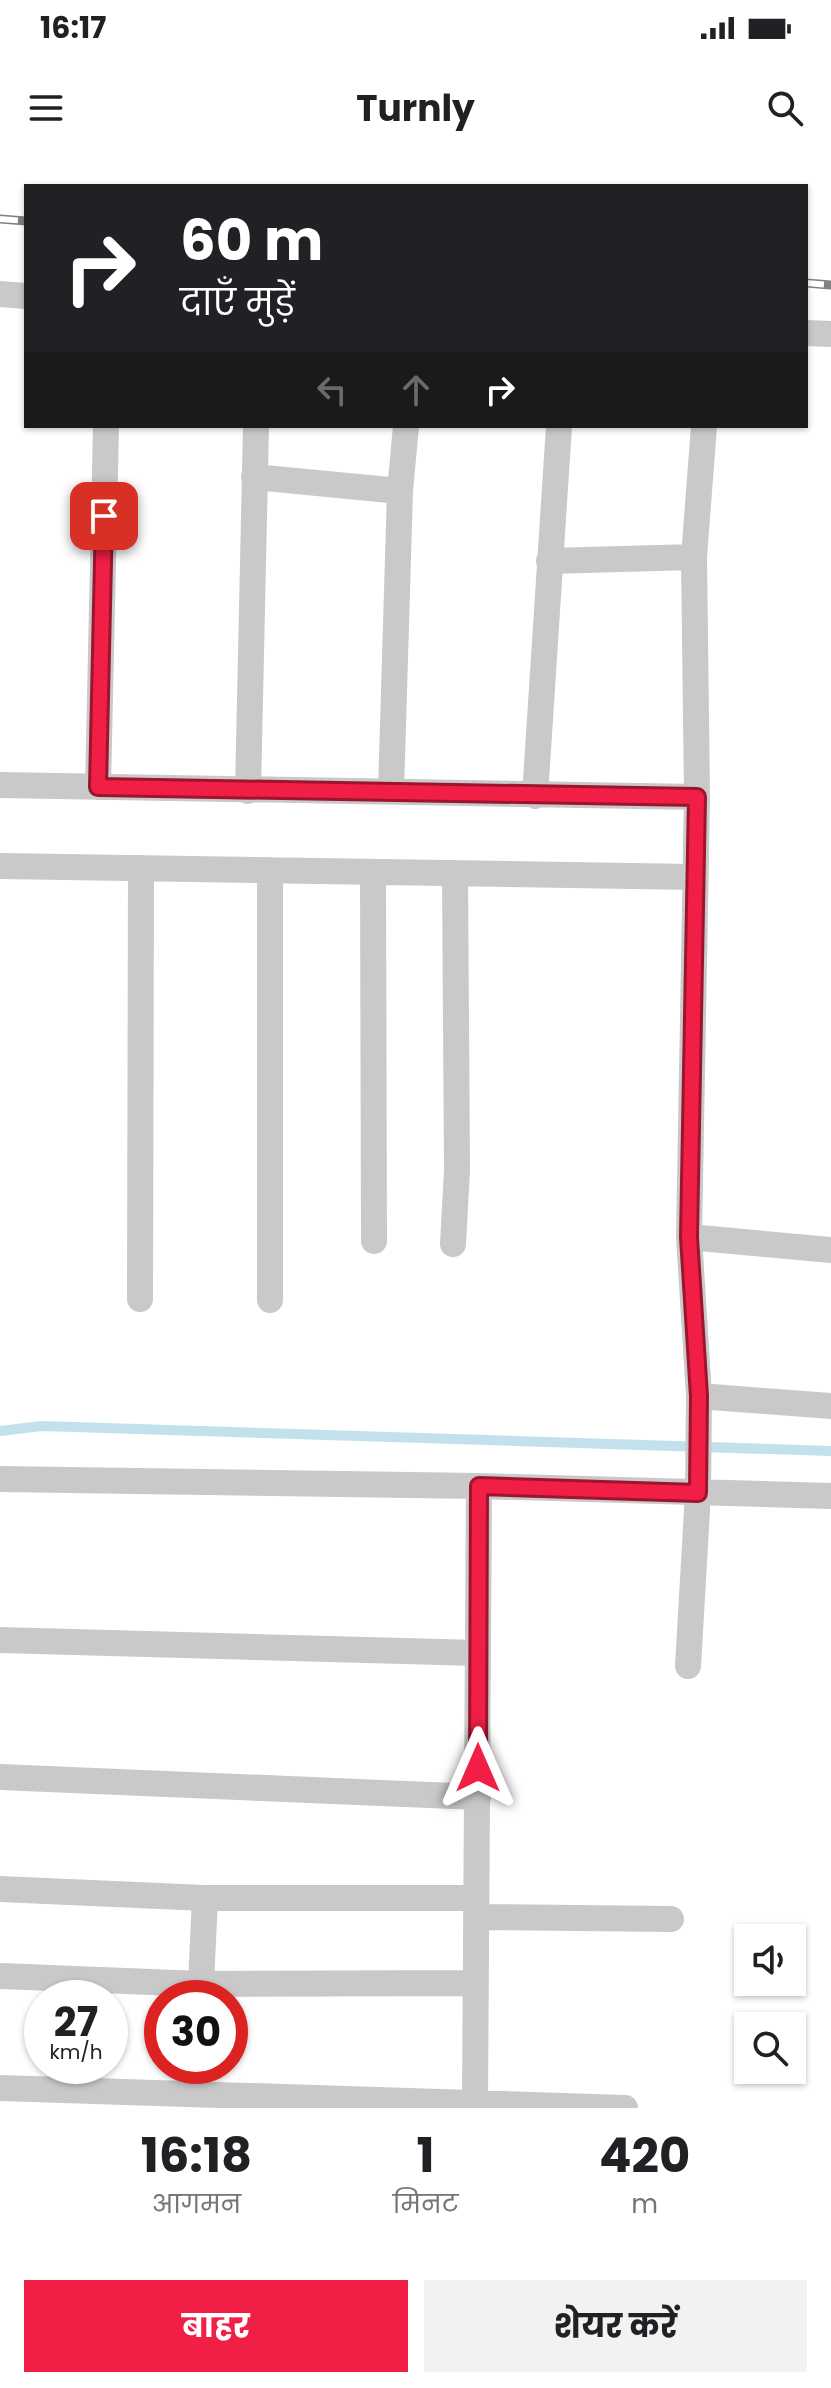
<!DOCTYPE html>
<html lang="hi">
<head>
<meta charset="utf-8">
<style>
	:root { --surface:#fff; --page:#f2f2f2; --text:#202124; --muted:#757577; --accent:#f11f46 }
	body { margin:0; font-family:Poppins,"Noto Sans Devanagari",sans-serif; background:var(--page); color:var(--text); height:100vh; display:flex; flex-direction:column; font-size:30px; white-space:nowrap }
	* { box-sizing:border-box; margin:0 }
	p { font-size:26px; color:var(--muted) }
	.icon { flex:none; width:44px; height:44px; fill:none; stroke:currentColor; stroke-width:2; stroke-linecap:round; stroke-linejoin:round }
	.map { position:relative; height:1948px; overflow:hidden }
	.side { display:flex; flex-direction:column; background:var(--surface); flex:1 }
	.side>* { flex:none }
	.guide { position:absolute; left:24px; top:24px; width:784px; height:244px; border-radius:0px; box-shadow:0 2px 6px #0004; background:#202124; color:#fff; overflow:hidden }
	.buttons { position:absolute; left:734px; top:1764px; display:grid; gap:16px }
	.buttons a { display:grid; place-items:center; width:72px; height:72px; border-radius:0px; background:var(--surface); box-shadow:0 2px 6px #0004; font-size:40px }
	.speed { position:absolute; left:24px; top:1820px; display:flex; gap:16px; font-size:40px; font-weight:700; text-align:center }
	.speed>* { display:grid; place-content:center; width:104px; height:104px; border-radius:50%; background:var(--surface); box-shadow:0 2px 6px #0004; line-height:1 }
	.speed small { font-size:20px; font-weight:400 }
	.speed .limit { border:12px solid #d22; background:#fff; color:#111 }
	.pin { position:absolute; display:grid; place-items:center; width:68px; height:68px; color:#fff; margin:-34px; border-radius:16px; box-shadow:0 4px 12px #0006 }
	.me { position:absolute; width:88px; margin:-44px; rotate:0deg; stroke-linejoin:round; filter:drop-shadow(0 0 6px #0008) }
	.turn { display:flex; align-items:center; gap:28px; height:168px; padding:0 24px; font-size:36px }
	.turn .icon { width:104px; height:104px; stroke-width:2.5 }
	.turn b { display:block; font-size:56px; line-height:68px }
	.lanes { display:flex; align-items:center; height:76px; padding:0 24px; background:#0003; justify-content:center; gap:40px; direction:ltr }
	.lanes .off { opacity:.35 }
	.eta { display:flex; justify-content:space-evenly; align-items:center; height:136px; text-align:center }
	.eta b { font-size:48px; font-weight:700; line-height:56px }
	.primary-button { display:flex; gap:16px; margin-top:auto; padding:16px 24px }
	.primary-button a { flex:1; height:92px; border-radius:0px; background:var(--accent); color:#fff; font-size:32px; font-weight:700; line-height:92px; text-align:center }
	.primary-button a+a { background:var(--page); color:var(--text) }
	.status { display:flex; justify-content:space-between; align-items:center; height:56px; padding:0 40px; background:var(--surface); direction:ltr }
	.status svg { height:22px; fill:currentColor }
	header { display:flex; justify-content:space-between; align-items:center; height:104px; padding:0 24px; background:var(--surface); font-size:36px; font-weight:700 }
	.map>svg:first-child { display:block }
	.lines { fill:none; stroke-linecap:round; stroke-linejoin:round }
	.stream { stroke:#c2e1ed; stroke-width:10 }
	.street { stroke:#c9c9c9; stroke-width:26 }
	.rail-casing { stroke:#818181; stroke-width:9 }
	.rail { stroke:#fff; stroke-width:6; stroke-dasharray:18; stroke-linecap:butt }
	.route-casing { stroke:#9d142e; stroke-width:20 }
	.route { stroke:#f11f46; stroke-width:14 }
</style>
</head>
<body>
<div class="status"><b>16:17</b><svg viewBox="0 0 49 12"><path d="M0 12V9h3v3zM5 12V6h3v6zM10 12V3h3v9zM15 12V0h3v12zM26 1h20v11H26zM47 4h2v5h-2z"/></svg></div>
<header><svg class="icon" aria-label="menu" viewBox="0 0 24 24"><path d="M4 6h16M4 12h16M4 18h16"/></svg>Turnly<svg class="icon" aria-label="search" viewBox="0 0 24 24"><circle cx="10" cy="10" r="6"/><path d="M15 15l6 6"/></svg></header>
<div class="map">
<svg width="831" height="1948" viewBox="0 0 831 1948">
	<rect width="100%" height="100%" fill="#fff"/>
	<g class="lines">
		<path class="stream" d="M0,1271l42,-5 789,25"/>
		<path class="street" d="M0,134l26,2
			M806,173l25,1
			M254,317l146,14
			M549,401l145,-4
			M0,625l697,12
			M98,627l8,-361
			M248,631l8,-365
			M391,632l9,-301 6,-65
			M535,636l24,-370
			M0,706l694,11
			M270,710v430
			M373,712l1,369
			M689,1077l142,13
			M453,1084l4,-74 -2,-297
			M140,1139l1,-431
			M699,1236l132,10
			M0,1319l479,7 352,10
			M0,1480l478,13
			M688,1506l10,-173 1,-97 -10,-159 8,-440 -3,-240 10,-131
			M0,1617l478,20
			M0,1729l205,9h271
			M476,1757l195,2
			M0,1816l201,8 275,-1
			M201,1824l4,-86
			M0,1928l625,20
			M475,1943l4,-617"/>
		<g class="rail-casing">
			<path id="rail" d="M0,59l26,2
				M806,123l25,2"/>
		</g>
		<use href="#rail" class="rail"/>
	</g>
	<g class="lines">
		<g class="route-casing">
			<path id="route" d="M104,356l-6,271 599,10 -8,440 10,159 -1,97 -219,-7 -1,282"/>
		</g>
		<use href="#route" class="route"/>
	</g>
</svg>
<div class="buttons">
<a><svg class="icon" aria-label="sound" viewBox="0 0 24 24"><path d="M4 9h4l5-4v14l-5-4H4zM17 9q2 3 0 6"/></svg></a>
<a><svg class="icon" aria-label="search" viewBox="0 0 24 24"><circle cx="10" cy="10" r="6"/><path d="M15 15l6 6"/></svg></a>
</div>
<div class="speed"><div>27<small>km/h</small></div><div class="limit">30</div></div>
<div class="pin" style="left:104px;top:356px;background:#d93025"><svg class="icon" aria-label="arrive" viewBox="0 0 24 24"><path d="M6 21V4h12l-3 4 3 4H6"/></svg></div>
<svg class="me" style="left:478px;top:1608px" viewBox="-20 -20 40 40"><path d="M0-17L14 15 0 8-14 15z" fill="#f11f46" stroke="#fff" stroke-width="4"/></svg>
<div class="guide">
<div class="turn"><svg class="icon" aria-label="right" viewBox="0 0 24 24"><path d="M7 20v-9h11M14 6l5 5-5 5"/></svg><div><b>60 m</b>दाएँ मुड़ें</div></div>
<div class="lanes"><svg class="icon off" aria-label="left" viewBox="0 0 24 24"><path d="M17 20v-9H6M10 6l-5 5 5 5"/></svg><svg class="icon off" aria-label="ahead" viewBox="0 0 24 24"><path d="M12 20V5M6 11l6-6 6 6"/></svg><svg class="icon" aria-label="right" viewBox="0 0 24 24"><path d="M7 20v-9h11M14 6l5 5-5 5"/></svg></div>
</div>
</div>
<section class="side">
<div class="eta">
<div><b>16:18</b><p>आगमन</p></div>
<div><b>1</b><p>मिनट</p></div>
<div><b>420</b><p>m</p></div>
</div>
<div class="primary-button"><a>बाहर</a><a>शेयर करें</a></div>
</section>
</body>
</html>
